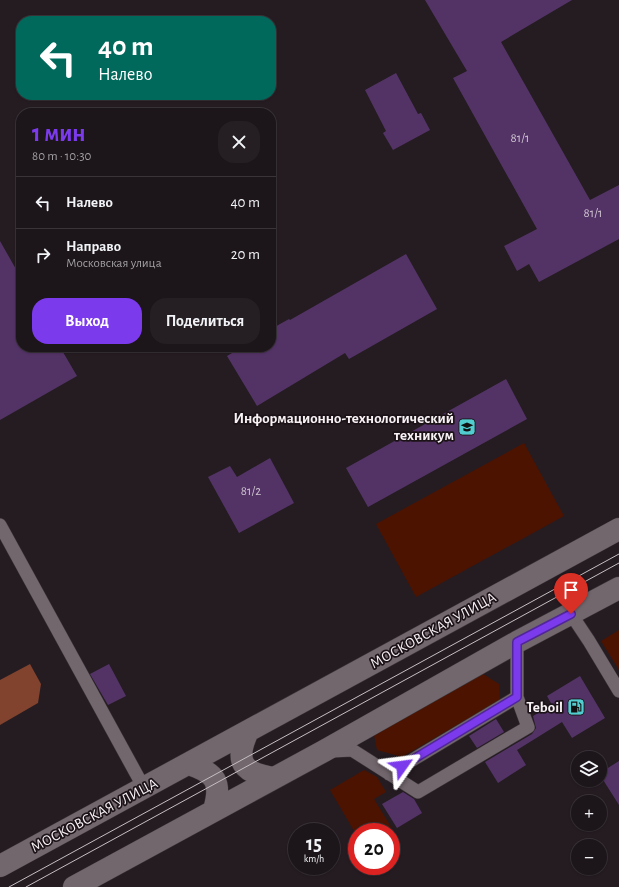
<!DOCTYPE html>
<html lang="ru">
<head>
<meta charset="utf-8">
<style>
	:root { --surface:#1c151a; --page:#251e23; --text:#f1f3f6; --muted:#a09fa2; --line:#3a3439; --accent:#7c3aed }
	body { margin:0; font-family:"Alegreya Sans",sans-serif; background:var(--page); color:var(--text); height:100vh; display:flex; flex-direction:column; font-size:15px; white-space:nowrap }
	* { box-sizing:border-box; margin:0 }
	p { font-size:13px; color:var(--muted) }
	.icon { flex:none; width:22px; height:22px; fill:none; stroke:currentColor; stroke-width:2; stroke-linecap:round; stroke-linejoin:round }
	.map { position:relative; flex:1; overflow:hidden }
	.panel { position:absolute; left:16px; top:108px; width:260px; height:244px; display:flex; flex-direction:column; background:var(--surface); border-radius:16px; box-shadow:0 1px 3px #0004,0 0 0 1px var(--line) }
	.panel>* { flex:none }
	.hud { position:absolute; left:16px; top:16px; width:260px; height:84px; border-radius:16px; box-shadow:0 1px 3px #0004,0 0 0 1px var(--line); background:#00695c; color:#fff; overflow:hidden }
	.controls { position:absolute; left:571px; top:751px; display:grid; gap:8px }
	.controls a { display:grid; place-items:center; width:36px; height:36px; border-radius:50%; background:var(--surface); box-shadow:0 1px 3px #0004,0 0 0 1px var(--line); font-size:20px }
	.speed { position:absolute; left:288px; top:823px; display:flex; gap:8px; font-size:20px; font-weight:700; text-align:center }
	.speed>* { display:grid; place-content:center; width:52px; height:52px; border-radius:50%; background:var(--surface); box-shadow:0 1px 3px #0004,0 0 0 1px var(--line); line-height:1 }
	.speed small { font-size:10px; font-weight:400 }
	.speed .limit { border:6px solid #d22; background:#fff; color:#111 }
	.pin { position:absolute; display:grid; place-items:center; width:34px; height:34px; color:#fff; margin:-41px -17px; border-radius:50% 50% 50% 0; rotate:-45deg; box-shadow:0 0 4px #0007 }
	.pin .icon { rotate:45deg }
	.me { position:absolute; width:44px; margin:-22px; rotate:59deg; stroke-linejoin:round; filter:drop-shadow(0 0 3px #0008) }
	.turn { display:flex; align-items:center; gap:14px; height:84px; padding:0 16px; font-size:18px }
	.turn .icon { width:52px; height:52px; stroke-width:2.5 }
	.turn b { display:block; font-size:28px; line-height:34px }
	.round { display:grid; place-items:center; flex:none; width:42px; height:42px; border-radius:16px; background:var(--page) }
	.summary { display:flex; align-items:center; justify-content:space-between; height:68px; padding:0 16px }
	h1 { font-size:24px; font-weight:700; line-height:30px; color:var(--accent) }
	.button { display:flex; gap:8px; margin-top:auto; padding:8px 16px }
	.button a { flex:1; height:46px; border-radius:16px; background:var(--accent); color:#fff; font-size:16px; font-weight:700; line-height:46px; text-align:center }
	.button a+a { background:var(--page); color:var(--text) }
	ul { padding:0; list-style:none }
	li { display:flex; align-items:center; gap:12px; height:52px; padding:0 16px; border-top:1px solid var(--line) }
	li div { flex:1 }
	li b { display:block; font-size:15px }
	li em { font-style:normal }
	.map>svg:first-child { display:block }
	.green { fill:#4c1300 }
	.forest { fill:#81422e }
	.building { fill:#533366 }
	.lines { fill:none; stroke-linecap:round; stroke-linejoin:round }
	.service-casing { stroke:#3d363a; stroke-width:14 }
	.tertiary-casing { stroke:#3d363a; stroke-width:23 }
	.service { stroke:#72676d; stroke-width:13 }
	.tertiary { stroke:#72676d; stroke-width:22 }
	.tram { stroke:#c5bfc2; stroke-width:1 }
	.route-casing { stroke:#51269a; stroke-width:10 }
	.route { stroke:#7c3aed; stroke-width:7 }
	.labels { text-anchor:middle; stroke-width:3.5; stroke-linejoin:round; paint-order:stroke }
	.number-label { font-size:13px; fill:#cec2d0 }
	.poi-label { font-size:15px; font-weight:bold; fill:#f7f1f4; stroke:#1c1318; text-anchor:end }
	.street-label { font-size:15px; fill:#f7f1f4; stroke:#1c1318 }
</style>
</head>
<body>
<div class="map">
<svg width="619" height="887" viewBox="0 0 619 887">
	<rect width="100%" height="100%" fill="#251c22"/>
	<path class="green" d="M524,443l40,73 -148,81 -40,-73z
		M619,630v40l-18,-29z
		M483,674l16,10 1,16 -98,57 -25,-7 -3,-15z
		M364,770l13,7 9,15 -12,7 25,41 -8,4v-12h-34v4l-27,-46z"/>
	<path class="forest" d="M30,664l11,20 -3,19 -38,22v-45z"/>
	<path class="building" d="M425,0h147l-71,42 89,158 29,-15v54l-80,43 -10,-18 -12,7 -13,-25 33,-17 -84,-151 14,-7z
		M396,73l22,41 3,-1 9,17 -37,20 -10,-17 3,-2 -21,-41z
		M0,241l21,37v69h39l17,29 -77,44z
		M406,254l31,55 -88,50 -4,-6 -88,53 -30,-50 15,-9h29v-18l18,-10 1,1z
		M506,379l21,40 -159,88 -22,-39z
		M270,458l24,45 -55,30 -31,-56 22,-11 7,11z
		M109,664l17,32 -18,9 -18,-31z
		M580,676l25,42 -33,20 -10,-16 -45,28 9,15 -28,18 -13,-21 47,-28 4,-6 -3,-12 19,-11 -5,-9z
		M496,719l8,13 -27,16 -8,-12z
		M619,761v44l-19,-30v-2z
		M403,792l11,7 8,14 -25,15 -15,-24z"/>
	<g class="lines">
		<g class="service-casing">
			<path id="service" d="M0,525l144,263
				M571,614l18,27 30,50
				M332,751l20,-1 66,42 110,-65 -11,-30v-55
				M389,774l128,-77"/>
		</g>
		<g class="tertiary-casing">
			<path id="tertiary" d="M248,731c-14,31 -6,42 26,47
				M189,764c27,9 33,18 25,46
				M0,866l619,-337
				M74,887l250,-136 193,-109 102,-54"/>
		</g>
		<use href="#service" class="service"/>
		<use href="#tertiary" class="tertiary"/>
		<path class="tram" d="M9,887l610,-333
			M26,887l593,-324"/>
	</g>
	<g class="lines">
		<g class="route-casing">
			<path id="route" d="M402,766l115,-69v-55l54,-28"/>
		</g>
		<use href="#route" class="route"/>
	</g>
	<defs>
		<g id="university-square" transform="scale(0.9)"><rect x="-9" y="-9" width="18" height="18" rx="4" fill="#52cdcf" stroke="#1c1318"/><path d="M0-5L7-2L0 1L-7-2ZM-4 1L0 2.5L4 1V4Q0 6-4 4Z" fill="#111"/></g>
		<g id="fuel-square" transform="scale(0.9)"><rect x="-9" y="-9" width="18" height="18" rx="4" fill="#52cdcf" stroke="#1c1318"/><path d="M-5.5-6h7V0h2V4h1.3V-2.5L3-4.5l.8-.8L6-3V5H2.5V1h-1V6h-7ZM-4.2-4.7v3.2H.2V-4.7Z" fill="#111"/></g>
	</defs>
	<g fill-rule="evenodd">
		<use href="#university-square" x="467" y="427"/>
		<use href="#fuel-square" x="576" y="707"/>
	</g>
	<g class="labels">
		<g class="number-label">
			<text x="520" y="142">81/1</text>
			<text x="593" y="217">81/1</text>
			<text x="251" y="495">81/2</text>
		</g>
		<g class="poi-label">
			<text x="454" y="423">Информационно-технологический<tspan x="454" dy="17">техникум</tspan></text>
			<text x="563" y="712">Teboil</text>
		</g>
		<g class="street-label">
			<text transform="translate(433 630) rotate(-29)" y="5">МОСКОВСКАЯ УЛИЦА</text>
			<text transform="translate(94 815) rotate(-28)" y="5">МОСКОВСКАЯ УЛИЦА</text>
		</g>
	</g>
</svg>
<div class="controls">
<a><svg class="icon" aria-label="layers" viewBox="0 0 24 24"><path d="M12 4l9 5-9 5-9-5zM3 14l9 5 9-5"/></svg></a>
<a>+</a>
<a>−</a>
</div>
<div class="speed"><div>15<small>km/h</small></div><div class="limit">20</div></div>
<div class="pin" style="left:571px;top:614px;background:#d93025"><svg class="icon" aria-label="arrive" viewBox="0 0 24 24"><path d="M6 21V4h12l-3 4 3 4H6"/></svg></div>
<svg class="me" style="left:402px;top:766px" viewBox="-20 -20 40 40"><path d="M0-17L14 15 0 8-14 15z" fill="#7c3aed" stroke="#fff" stroke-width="4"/></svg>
<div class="hud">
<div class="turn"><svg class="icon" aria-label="left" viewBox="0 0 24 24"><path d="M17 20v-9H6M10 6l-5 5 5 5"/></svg><div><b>40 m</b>Налево</div></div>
</div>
<section class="panel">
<div class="summary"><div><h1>1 мин</h1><p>80 m · 10:30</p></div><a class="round"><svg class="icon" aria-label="close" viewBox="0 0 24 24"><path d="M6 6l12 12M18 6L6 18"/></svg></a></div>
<ul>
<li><svg class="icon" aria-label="left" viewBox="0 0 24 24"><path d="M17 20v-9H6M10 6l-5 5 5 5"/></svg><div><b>Налево</b></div><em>40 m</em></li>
<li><svg class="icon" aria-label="right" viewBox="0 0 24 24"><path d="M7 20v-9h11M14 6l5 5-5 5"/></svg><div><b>Направо</b><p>Московская улица</p></div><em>20 m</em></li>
</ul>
<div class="button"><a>Выход</a><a>Поделиться</a></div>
</section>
</div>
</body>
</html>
